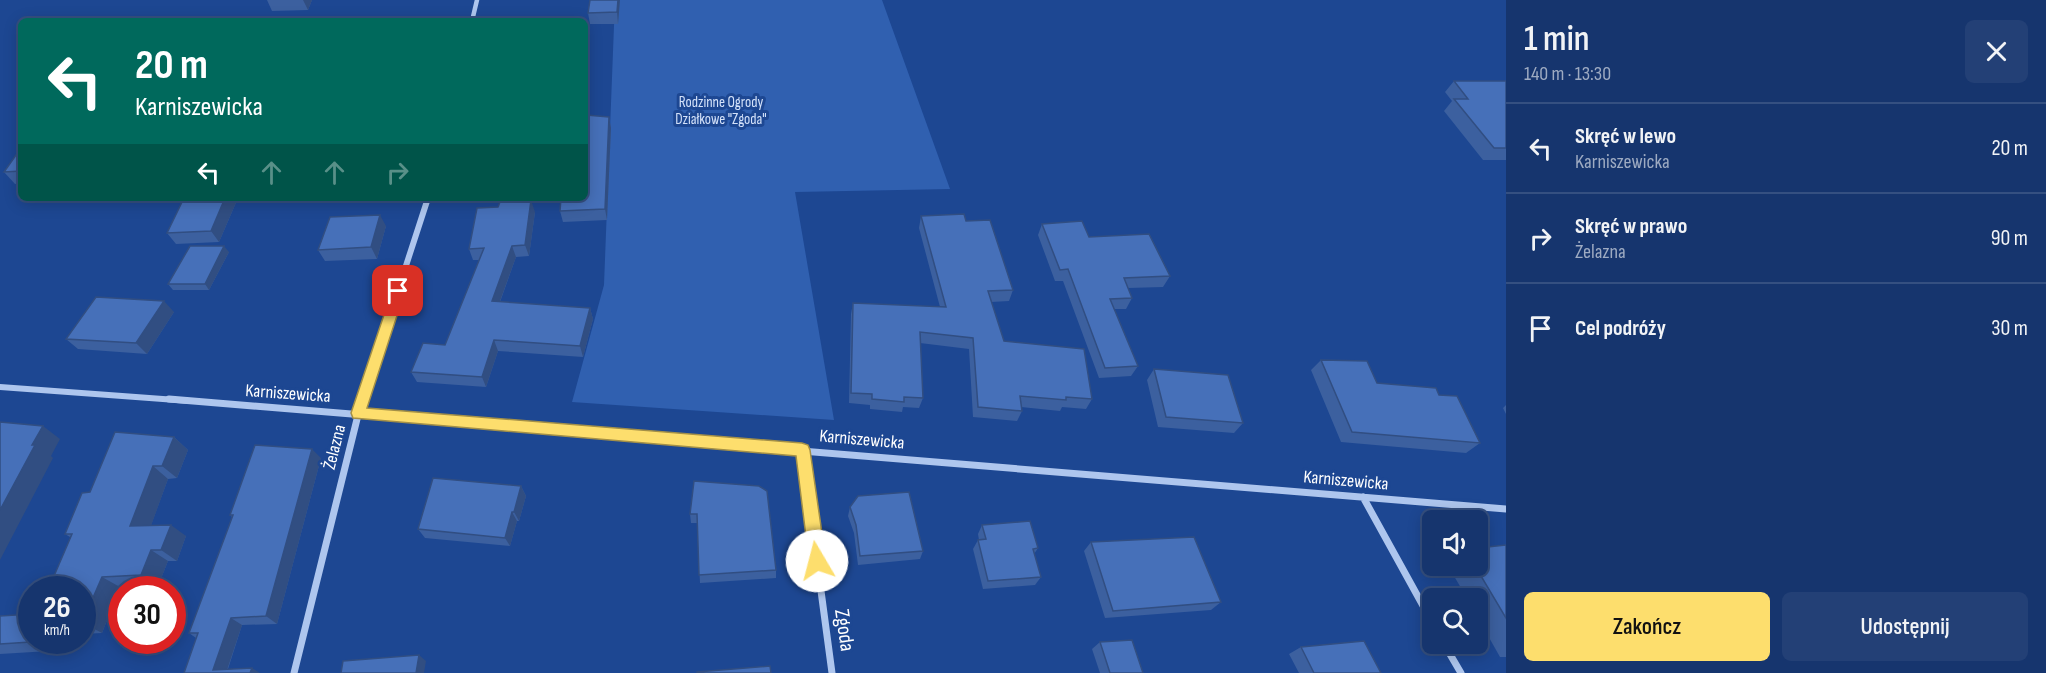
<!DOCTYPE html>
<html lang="pl">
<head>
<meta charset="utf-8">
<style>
	:root { --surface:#16356e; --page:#234076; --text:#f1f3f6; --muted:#9eabc2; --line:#355081; --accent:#fdde6d }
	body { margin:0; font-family:"Sofia Sans Condensed",sans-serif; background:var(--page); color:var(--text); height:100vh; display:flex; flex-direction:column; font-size:22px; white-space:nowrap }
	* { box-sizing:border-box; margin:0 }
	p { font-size:20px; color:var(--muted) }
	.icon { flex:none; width:33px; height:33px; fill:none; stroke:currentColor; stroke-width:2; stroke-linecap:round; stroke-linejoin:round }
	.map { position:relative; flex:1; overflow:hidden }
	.sheet { display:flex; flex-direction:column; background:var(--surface); width:540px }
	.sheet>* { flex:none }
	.hud { position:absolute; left:18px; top:18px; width:570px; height:183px; border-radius:9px; box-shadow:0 3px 15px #0003,0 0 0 2px var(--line); background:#00695c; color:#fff; overflow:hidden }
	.controls { position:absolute; left:1422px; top:510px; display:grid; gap:12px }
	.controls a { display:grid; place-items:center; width:66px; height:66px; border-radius:9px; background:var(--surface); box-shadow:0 3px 15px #0003,0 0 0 2px var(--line); font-size:30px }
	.speed { position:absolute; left:18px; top:576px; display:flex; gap:12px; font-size:30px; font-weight:700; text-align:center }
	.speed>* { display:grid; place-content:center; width:78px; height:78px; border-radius:50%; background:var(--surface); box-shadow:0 3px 15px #0003,0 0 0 2px var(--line); line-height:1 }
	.speed small { font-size:15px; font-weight:400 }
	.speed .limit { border:9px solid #d22; background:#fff; color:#111 }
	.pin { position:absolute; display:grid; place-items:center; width:51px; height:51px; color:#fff; margin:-26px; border-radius:12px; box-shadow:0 3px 9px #0006 }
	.me { position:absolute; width:66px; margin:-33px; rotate:352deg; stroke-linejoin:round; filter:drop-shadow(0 0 4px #0008) }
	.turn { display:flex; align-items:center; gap:21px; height:126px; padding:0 18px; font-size:27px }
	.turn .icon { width:78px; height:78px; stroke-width:2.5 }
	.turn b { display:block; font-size:42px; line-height:51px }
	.lanes { display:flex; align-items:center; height:57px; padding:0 18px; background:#0003; justify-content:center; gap:30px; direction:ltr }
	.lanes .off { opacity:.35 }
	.round { display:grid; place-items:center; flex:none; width:63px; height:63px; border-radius:9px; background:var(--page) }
	.headline { display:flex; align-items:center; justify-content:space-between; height:102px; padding:0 18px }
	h1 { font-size:36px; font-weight:600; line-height:45px }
	.cta { display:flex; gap:12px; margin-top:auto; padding:12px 18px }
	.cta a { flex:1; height:69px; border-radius:9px; background:var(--accent); color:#111; font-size:24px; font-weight:600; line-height:69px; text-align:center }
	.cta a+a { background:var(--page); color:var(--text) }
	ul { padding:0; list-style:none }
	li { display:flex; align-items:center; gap:18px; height:90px; padding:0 18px; border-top:2px solid var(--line) }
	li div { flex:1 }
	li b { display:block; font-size:22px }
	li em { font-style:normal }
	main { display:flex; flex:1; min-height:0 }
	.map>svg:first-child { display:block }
	.green { fill:#3060b0 }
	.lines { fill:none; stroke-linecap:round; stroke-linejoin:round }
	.minor-far2 { stroke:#aec6ee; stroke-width:4.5 }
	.minor-far1 { stroke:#aec6ee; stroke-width:6 }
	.minor { stroke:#aec6ee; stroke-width:7 }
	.wall { fill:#3c609f }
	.shaded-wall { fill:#314e82 }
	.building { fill:#4670b9; stroke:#314e82; stroke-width:1.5 }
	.route { fill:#fdde6d; stroke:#a49047; stroke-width:1.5 }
	.labels { text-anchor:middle; stroke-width:6; stroke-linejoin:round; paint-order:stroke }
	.far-park-label { font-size:15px; fill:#d4e2fa; stroke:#1d4792 }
	.street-label { font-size:18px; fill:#fff; stroke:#1d4792 }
	.near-street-label { font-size:21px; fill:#fff; stroke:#1d4792 }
</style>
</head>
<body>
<main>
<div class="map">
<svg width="1506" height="673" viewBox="0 0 1506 673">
	<rect width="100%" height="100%" fill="#1d4792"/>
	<path class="green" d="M615,0h267l68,189 -155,3 39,228 -262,-18 32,-117z"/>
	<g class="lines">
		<path class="minor-far2" d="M472,21l5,-21"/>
		<path class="minor-far1" d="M0,387l190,14
			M362,401l66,-203"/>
		<path class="minor" d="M169,399l1337,110
			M802,449l30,224
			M1363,497l69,125
			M1444,644l17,29
			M294,673l68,-274"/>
	</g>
	<path class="wall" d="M267,0h45l-4,10 -36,1z
		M590,0h30l-2,24h-28l-2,-11z
		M1454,81h52v79h-23l-39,-49 8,-10 -7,-9z
		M609,117l2,11 -4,92 -44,2 -3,-11 25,-13z
		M21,148v35l-6,1 -11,-12z
		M184,198h54l-19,44 -43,2 -9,-11z
		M535,212l-6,44 -13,1 -16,45 90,6 3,11 -10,38 -85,-6 -12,36 -69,-5 -6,-10 34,-27 34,-85h-6l-4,-11z
		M921,216l45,5 47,69 -4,11 -18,1 13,39 88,58 -6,10 -24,-2 -2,4 -39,-4 1,4 -5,10 -44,-4 -4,-68 -49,-6 3,55 -4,10 -16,-1 -1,5 -32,-3v-4l-21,-2 2,-89 2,-11 87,4 -21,-79z
		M1042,224l47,13 81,39 -7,11 -35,1 4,10 -6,11h-12l24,57 -7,10 -32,2 -36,-97h-8l-17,-46z
		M386,226l-9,33 -52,2 -7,-11z
		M229,252l-20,38h-36l-5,-6z
		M174,312l-27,42 -69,-5 -12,-10z
		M1321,360l56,23 62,12 41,48 -14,10 -125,-11 -30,-72z
		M1154,369l89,54 -9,10 -76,-6 -11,-47z
		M1506,405v9l-3,-6z
		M174,437l14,13 -11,28 -9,1 -17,46 35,11 -9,25h-9l-10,25 -38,1 -18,46 -20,1v-44l-12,-53 -5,-3 25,-42z
		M321,458l-44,166 -35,1 -14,44 -44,4 12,-35 -7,-5 43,-116 -2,-2z
		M521,486l5,10 -7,25h-2l-7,25 -85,-8 -7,-9z
		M767,491l9,79v8l-76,5 -3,-60h-6l-1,-9z
		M850,507l73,44 -3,8 -62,6 -4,-32 -6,-17z
		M982,525l56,23 -4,6 7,23 -6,8 -52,4 -10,-40 5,-9h1l-1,-6z
		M1091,542l130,60 -10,8 -106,8 -21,-67z
		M1506,545v112h-6l-22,-39v-20h-11l-19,-32h30z
		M0,616l70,24 -4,10 -66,4z
		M1100,642l43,31h-43l-8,-24z
		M1301,647l80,26h-82l-10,-19z"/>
	<path class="shaded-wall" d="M303,0h9l-4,10z
		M618,0h2l-2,24 -1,-12z
		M609,117l2,11 -4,92 -2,-11z
		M225,198h13l-19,44 -8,-11z
		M531,200l4,12 -6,44 -4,-11z
		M380,215l6,11 -9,33 -6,-12z
		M224,246l5,6 -20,38 -4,-6z
		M512,246l4,11 -20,55 -4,-11z
		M164,301l10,11 -27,42 -11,-11z
		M590,308l3,11 -10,38 -3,-11z
		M494,340l4,11 -12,36 -4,-10z
		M43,426l17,13 -9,17 2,2 -53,102v-50l32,-65z
		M174,437l14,13 -11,28 -15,-12z
		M312,449l9,9 -44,166 -11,-8z
		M153,466l15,13 -21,58 -17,-11z
		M521,486l5,10 -7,25 -5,-9z
		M512,512l5,9 -7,25 -5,-8z
		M171,525l15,11 -9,25 -16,-11z
		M151,550l17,11 -10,25 -17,-11z
		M102,577l18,10 -18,46 -19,-10z
		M231,618l11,7 -16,48 -13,-3z
		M46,640h24l-4,10z
		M419,655l7,6 -2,12h-8z
		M252,668l8,5h-10z"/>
	<path class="building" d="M590,0h28l-1,12 -29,1z
		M1454,81h52v67h-12l-40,-49h14z
		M586,115l23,2 -4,92 -45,2 1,-13h24z
		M21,148v23l-17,1z
		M184,198h41l-14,33 -44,2z
		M531,200l-6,45 -13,1 -20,55 98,7 -10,38 -86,-6 -12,37 -71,-5 12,-29 22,2 39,-97 -15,1 8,-41 21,-1 2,-5z
		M964,214l2,7 24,-1 23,70 -25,1 16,50 80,8 8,50 -26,-2v3l-46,-4 2,15 -44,-4 -5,-69 -53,-6 3,66 -19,-1v5l-32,-3v-5l-21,-1 2,-90 93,4 -25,-91z
		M380,215l-9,32 -53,3 12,-33z
		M1082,221l7,16 60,-3 21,42 -46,2 8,20 -22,1 28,67 -33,2 -37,-99 -8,1 -18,-46z
		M190,246h34l-19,38h-37z
		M96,297l68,4 -28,42 -70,-4z
		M1321,360l46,1 10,22 59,5 3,7 18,1 23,47 -128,-11z
		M1154,369l74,6 15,48 -77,-6z
		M0,422l43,4 -11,19h3l-35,65z
		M115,432l59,5 -12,29h-9l-23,60 41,-1 -10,25h-10l-10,25 -39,2 -20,46v-33h-34l24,-56h-7l17,-41 8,-1z
		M255,445l57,4 -46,167 -35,2 -18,52 39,-2 -2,5h-66l14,-40h-9l44,-118h-3z
		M433,478l88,8 -7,26h-2l-7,26 -87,-9z
		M694,481l65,5 8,5 9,79 -77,5 -2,-61h-7z
		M909,492l14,59 -63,5 -4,-31 -6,-18 8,-11z
		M1030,521l8,27 -5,1 8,28 -53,4 -10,-41 8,-1 -4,-14z
		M1194,537l27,65 -108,9 -22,-69z
		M1506,545v73l-31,-52h3v-18z
		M32,614v26l14,1 -46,3v-28z
		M1132,640l11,33h-33l-10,-31z
		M1364,641l17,32h-67l-13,-26z
		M419,655l-3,18h-75l2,-12z
		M770,666l1,7h-74v-1z"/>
	<path class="route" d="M398,286l7,5 -38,117 435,35 6,2 2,5 16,111 -3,6 -6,2 -5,-2 -3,-6 -13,-105 -443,-38 -2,-5 41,-122z"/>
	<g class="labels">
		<g class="far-park-label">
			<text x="721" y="107">Rodzinne Ogrody<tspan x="721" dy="17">Działkowe "Zgoda"</tspan></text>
		</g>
		<g class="street-label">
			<text transform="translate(288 393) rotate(4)" y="6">Karniszewicka</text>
			<text transform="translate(862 439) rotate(5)" y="6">Karniszewicka</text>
			<text transform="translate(334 447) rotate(-76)" y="6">Żelazna</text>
			<text transform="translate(1346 480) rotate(5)" y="6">Karniszewicka</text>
		</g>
		<g class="near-street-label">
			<text transform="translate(845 630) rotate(82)" y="7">Zgoda</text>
		</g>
	</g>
</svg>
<div class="controls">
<a><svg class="icon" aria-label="sound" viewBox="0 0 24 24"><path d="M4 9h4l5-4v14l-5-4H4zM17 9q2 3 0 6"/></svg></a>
<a><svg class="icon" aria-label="search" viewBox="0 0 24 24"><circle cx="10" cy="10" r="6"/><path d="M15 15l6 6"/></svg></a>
</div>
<div class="speed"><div>26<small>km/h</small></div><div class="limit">30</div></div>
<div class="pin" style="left:398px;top:291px;background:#d93025"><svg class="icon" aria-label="arrive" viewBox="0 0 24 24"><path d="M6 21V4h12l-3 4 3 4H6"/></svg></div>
<svg class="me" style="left:817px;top:561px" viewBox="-20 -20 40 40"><circle r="19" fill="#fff"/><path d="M0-13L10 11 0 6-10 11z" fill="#fdde6d"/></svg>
<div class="hud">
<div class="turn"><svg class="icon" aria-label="left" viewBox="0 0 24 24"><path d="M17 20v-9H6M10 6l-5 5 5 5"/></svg><div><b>20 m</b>Karniszewicka</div></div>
<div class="lanes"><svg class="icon" aria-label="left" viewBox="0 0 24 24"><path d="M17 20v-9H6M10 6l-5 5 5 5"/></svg><svg class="icon off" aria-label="ahead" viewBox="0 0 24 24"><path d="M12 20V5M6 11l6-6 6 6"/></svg><svg class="icon off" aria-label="ahead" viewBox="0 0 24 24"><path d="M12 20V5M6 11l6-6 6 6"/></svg><svg class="icon off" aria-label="right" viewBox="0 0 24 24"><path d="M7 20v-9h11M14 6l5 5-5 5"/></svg></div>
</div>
</div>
<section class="sheet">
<div class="headline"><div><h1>1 min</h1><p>140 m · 13:30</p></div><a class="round"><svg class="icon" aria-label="close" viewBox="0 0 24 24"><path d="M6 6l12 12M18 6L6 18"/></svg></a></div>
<ul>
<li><svg class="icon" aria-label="left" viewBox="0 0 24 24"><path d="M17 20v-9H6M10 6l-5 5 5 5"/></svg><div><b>Skręć w lewo</b><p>Karniszewicka</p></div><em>20 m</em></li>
<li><svg class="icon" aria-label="right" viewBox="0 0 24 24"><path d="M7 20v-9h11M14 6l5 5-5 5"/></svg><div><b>Skręć w prawo</b><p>Żelazna</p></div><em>90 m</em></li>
<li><svg class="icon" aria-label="arrive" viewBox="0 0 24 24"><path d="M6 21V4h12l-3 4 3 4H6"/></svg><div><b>Cel podróży</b></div><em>30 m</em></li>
</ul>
<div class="cta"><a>Zakończ</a><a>Udostępnij</a></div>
</section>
</main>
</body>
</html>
